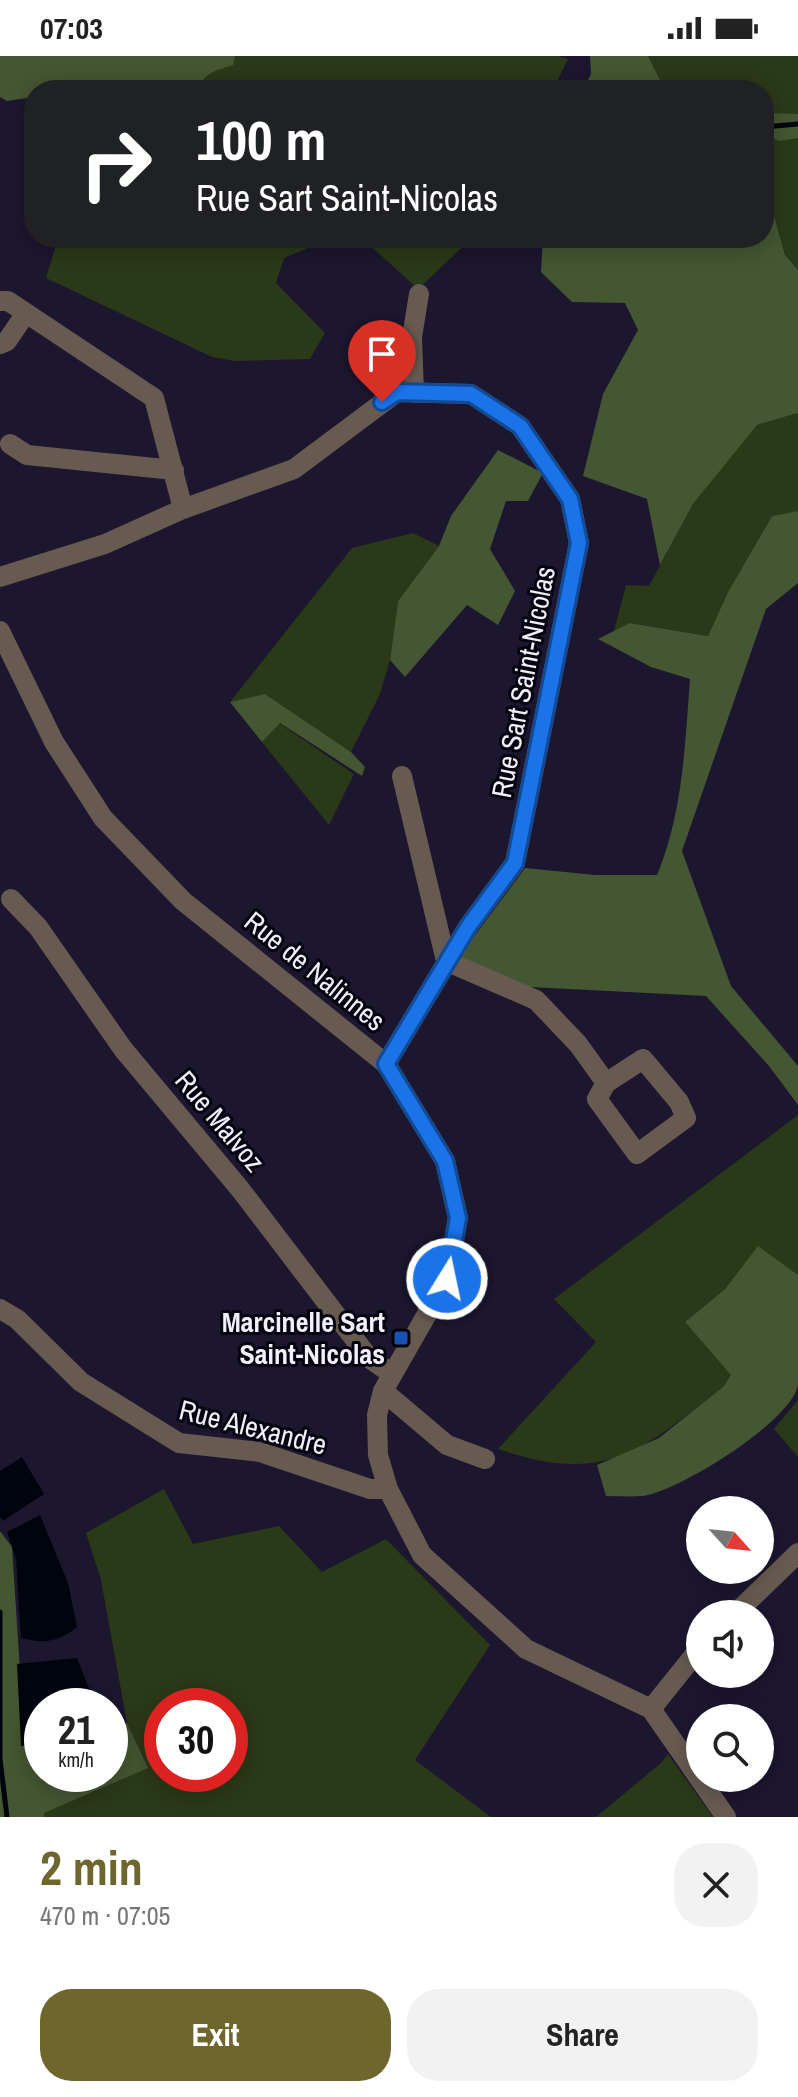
<!DOCTYPE html>
<html lang="en">
<head>
<meta charset="utf-8">
<style>
	:root { --surface:#fff; --page:#f2f2f2; --text:#222; --muted:#767676; --accent:#6e662c }
	body { margin:0; font-family:"Archivo Narrow",sans-serif; background:var(--page); color:var(--text); height:100vh; display:flex; flex-direction:column; font-size:30px; white-space:nowrap }
	* { box-sizing:border-box; margin:0 }
	p { font-size:26px; color:var(--muted) }
	.icon { flex:none; width:44px; height:44px; fill:none; stroke:currentColor; stroke-width:2; stroke-linecap:round; stroke-linejoin:round }
	.map { position:relative; height:1761px; overflow:hidden }
	.drawer { display:flex; flex-direction:column; background:var(--surface); flex:1 }
	.drawer>* { flex:none }
	.top-card { position:absolute; left:24px; top:24px; width:750px; height:168px; border-radius:32px; box-shadow:0 4px 20px #0003; background:#202124; color:#fff; overflow:hidden }
	.needle { width:52px; rotate:117deg }
	.controls { position:absolute; left:686px; top:1440px; display:grid; gap:16px }
	.controls a { display:grid; place-items:center; width:88px; height:88px; border-radius:50%; background:var(--surface); box-shadow:0 4px 20px #0003; font-size:40px }
	.speed { position:absolute; left:24px; top:1632px; display:flex; gap:16px; font-size:40px; font-weight:700; text-align:center }
	.speed>* { display:grid; place-content:center; width:104px; height:104px; border-radius:50%; background:var(--surface); box-shadow:0 4px 20px #0003; line-height:1 }
	.speed small { font-size:20px; font-weight:400 }
	.speed .limit { border:12px solid #d22; background:#fff; color:#111 }
	.pin { position:absolute; display:grid; place-items:center; width:68px; height:68px; color:#fff; margin:-82px -34px; border-radius:50% 50% 50% 0; rotate:-45deg; box-shadow:0 0 8px #0007 }
	.pin .icon { rotate:45deg }
	.me { position:absolute; width:88px; margin:-44px; rotate:10deg; stroke-linejoin:round; filter:drop-shadow(0 0 6px #0008) }
	.turn { display:flex; align-items:center; gap:28px; height:168px; padding:0 40px; font-size:36px }
	.turn .icon { width:104px; height:104px; stroke-width:2.5 }
	.turn b { display:block; font-size:56px; line-height:68px }
	.round { display:grid; place-items:center; flex:none; width:84px; height:84px; border-radius:32px; background:var(--page) }
	.summary { display:flex; align-items:center; justify-content:space-between; height:136px; padding:0 40px }
	h1 { font-size:48px; font-weight:700; line-height:60px; color:var(--accent) }
	.primary-button { display:flex; gap:16px; margin-top:auto; padding:16px 40px }
	.primary-button a { flex:1; height:92px; border-radius:32px; background:var(--accent); color:#fff; font-size:32px; font-weight:700; line-height:92px; text-align:center }
	.primary-button a+a { background:var(--page); color:var(--text) }
	.status { display:flex; justify-content:space-between; align-items:center; height:56px; padding:0 40px; background:var(--surface); direction:ltr }
	.status svg { height:22px; fill:currentColor }
	.map>svg:first-child { display:block }
	.green { fill:#2a3917; fill-rule:evenodd }
	.forest { fill:#455632 }
	.water { fill:#00050d }
	.lines { fill:none; stroke-linecap:round; stroke-linejoin:round }
	.stream { stroke:#00050d; stroke-width:5 }
	.minor { stroke:#675b51; stroke-width:20 }
	.route-casing { stroke:#114b97; stroke-width:20 }
	.route { stroke:#1a73e8; stroke-width:14 }
	.transit-dot { fill:#1a4fb4; stroke:#06040e; stroke-width:3 }
	.labels { text-anchor:middle; stroke-width:6; stroke-linejoin:round; paint-order:stroke }
	.street-label { font-size:28px; fill:#f1eefd; stroke:#06040e }
	.poi-label { font-size:28px; font-weight:bold; fill:#f1eefd; stroke:#06040e; text-anchor:end }
</style>
</head>
<body>
<div class="status"><b>07:03</b><svg viewBox="0 0 49 12"><path d="M0 12V9h3v3zM5 12V6h3v6zM10 12V3h3v9zM15 12V0h3v12zM26 1h20v11H26zM47 4h2v5h-2z"/></svg></div>
<div class="map">
<svg width="798" height="1761" viewBox="0 0 798 1761">
	<rect width="100%" height="100%" fill="#1c162f"/>
	<path class="green" d="M235,0h323l10,3 -15,31h-353c1,-17 19,-20 32,-25z
		M648,0h150v214l-13,-15 -17,-61 -4,-4v-100h-99z
		M58,182h273l-47,20 -8,25 49,50 -15,26 -75,2 -23,-4 -166,-79z
		M362,182h110l-54,51z
		M798,357v98l-26,5 -44,76 -20,44 -77,-13 -17,8 12,-46 23,1 44,-82 47,-59 17,-20z
		M413,477l26,13 -41,55 -8,59 -10,34 -29,58 -86,-58 -35,8 122,-154z
		M279,667l75,51 -25,51 -67,-83z
		M798,1059v160l-40,-28 -33,42 -40,33 47,53 -8,11c-82,65 -119,100 -226,63l98,-107 -42,-43z
		M798,1344v57l-24,-28z
		M164,1433l29,55 86,-18 43,46 64,-33 104,106 -75,115 76,57h-447l-1,-4 104,-45 -20,-45 -26,-143 -15,-47zM162,1650h68v68h-68z
		M668,1698l45,63h-117l65,-54z"/>
	<path class="forest" d="M0,0h235l-2,9c-14,5 -32,8 -33,25h-166v7l-27,4 -7,-4z
		M590,0h58l17,34h-82l8,-16z
		M764,57l34,1v24l-19,3 -15,-7z
		M764,134l4,4 17,61 13,15v143l-41,12 -64,79 -33,61 -13,-66 -64,-23 20,-82 35,-64 -13,-27 -53,-1 -31,-30 2,-34h221z
		M498,394l45,23 -15,28h-22l-16,48 25,42 -17,34 -31,-20 -62,72 -15,-17 8,-59 41,-55 12,-30z
		M798,455v72l-32,26 -84,242 49,135 67,80v39l-29,-39 -63,-70 -176,-9 -74,-26 69,-93 70,7h62c26,-62 28,-131 33,-196l-39,-12 -53,-28 32,-16 78,13 20,-44 44,-76z
		M265,638l86,58 14,15 -3,9 -82,-53 -18,19 -32,-40z
		M758,1190l40,29c0,33 0,78 0,110 -7,37 -119,106 -155,111 -12,1 -25,0 -37,0l-9,-31 62,-27 65,-52 7,-11 -46,-53 40,-33z
		M0,1475l12,16 13,201 17,-4v30h68v-47l17,-4 21,45 -104,45v4h-44z"/>
	<path class="water" d="M22,1401l22,37 -41,27 -3,-4v-46z
		M40,1459l28,68 9,44c-18,15 -34,17 -56,11l-5,-79 -9,-27z
		M77,1602l19,48h-54v38l-21,2 -4,-82z"/>
	<g class="lines">
		<path class="stream" d="M764,71l34,-3
			M0,1556v147l7,58"/>
		<path class="minor" d="M0,245h8l146,97 29,111
			M0,288l7,-3 19,-28
			M414,337l-2,-56 7,-43
			M10,388l17,11 147,15
			M0,521l105,-33 78,-35 111,-40 103,-77 74,2 49,32 50,73 9,44 -64,320 -47,64 -82,137
			M0,575l54,111 49,76 80,83 203,163 59,97 13,57 -11,61 -64,112 -6,24 1,40 10,34 34,66 104,94 125,60 75,108
			M402,720l44,185 90,39 42,44 28,39
			M11,843l27,28 85,122 117,140 129,169 23,16
			M643,1003l36,43 7,16 -49,36 -40,-55 9,-16z
			M0,1253l17,10 64,63 98,61 81,9 110,37h18
			M383,1335l64,54 38,14
			M735,1558l63,-61
			M651,1653l49,-61"/>
	</g>
	<g class="lines">
		<g class="route-casing">
			<path id="route" d="M382,346l15,-10 74,2 49,32 50,73 9,44 -64,320 -47,64 -82,137 59,97 13,57 -11,61"/>
		</g>
		<use href="#route" class="route"/>
	</g>
	<rect class="transit-dot" x="393" y="1274" width="16" height="16" rx="4"/>
	<g class="labels">
		<g class="street-label">
			<text transform="translate(523 626) rotate(-79)" y="10">Rue Sart Saint-Nicolas</text>
			<text transform="translate(315 915) rotate(39)" y="10">Rue de Nalinnes</text>
			<text transform="translate(220 1065) rotate(50)" y="10">Rue Malvoz</text>
			<text transform="translate(253 1371) rotate(14)" y="10">Rue Alexandre</text>
		</g>
		<g class="poi-label">
			<text x="385" y="1276">Marcinelle Sart<tspan x="385" dy="32">Saint-Nicolas</tspan></text>
		</g>
	</g>
</svg>
<div class="controls">
<a><svg class="needle" viewBox="-14 -14 28 28"><path d="M0-13l5 13h-10z" fill="#e53935"/><path d="M0 13l5-13h-10z" fill="#767676"/></svg></a>
<a><svg class="icon" aria-label="sound" viewBox="0 0 24 24"><path d="M4 9h4l5-4v14l-5-4H4zM17 9q2 3 0 6"/></svg></a>
<a><svg class="icon" aria-label="search" viewBox="0 0 24 24"><circle cx="10" cy="10" r="6"/><path d="M15 15l6 6"/></svg></a>
</div>
<div class="speed"><div>21<small>km/h</small></div><div class="limit">30</div></div>
<div class="pin" style="left:382px;top:346px;background:#d93025"><svg class="icon" aria-label="arrive" viewBox="0 0 24 24"><path d="M6 21V4h12l-3 4 3 4H6"/></svg></div>
<svg class="me" style="left:447px;top:1223px" viewBox="-20 -20 40 40"><circle r="17" fill="#1a73e8" stroke="#fff" stroke-width="3"/><path d="M0-11L8 9 0 5-8 9z" fill="#fff"/></svg>
<div class="top-card">
<div class="turn"><svg class="icon" aria-label="right" viewBox="0 0 24 24"><path d="M7 20v-9h11M14 6l5 5-5 5"/></svg><div><b>100 m</b>Rue Sart Saint-Nicolas</div></div>
</div>
</div>
<section class="drawer">
<div class="summary"><div><h1>2 min</h1><p>470 m · 07:05</p></div><a class="round"><svg class="icon" aria-label="close" viewBox="0 0 24 24"><path d="M6 6l12 12M18 6L6 18"/></svg></a></div>
<div class="primary-button"><a>Exit</a><a>Share</a></div>
</section>
</body>
</html>
